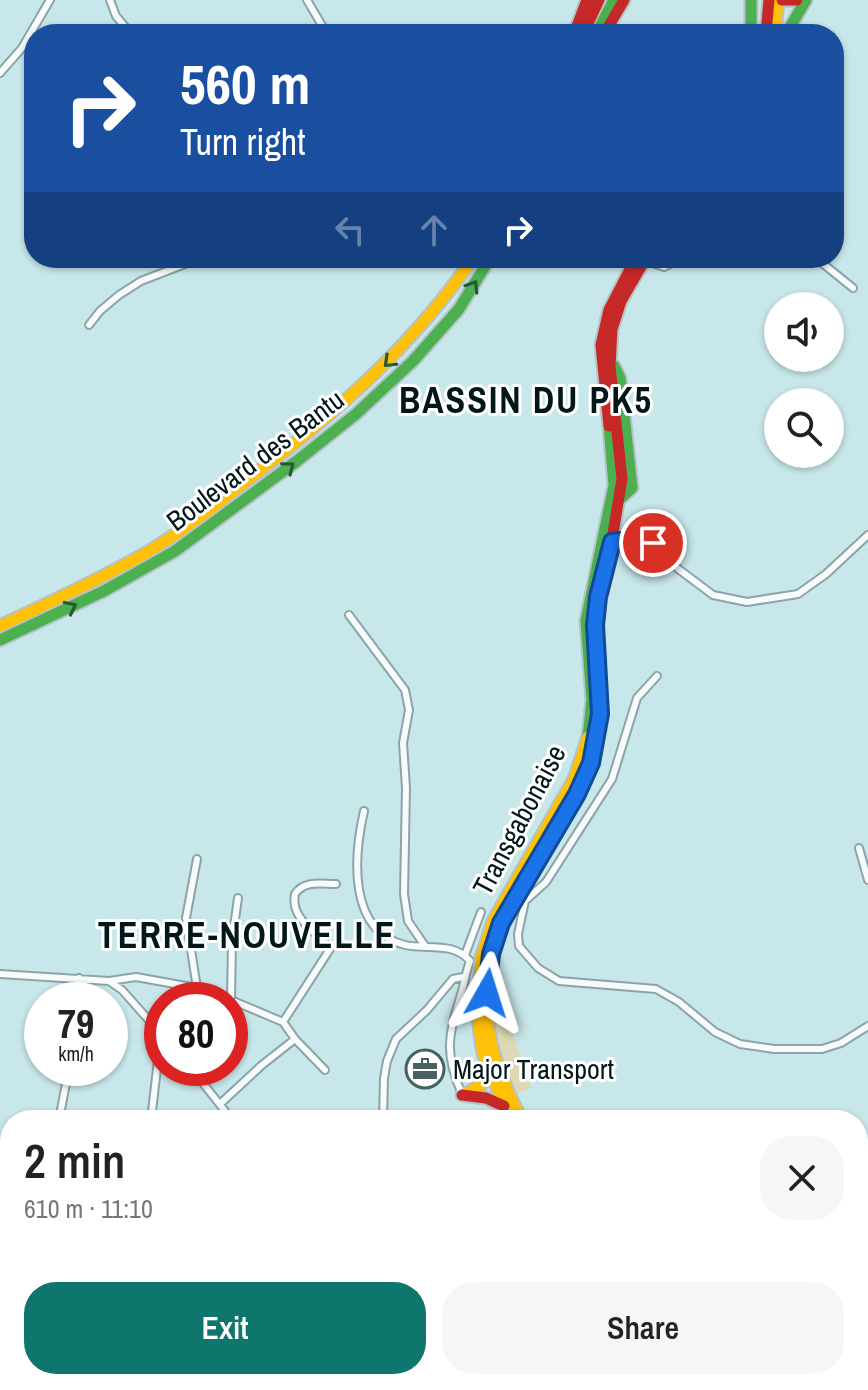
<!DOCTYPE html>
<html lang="en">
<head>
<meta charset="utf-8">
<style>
	:root { --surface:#fff; --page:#f6f6f6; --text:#222; --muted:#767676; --accent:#0f766e }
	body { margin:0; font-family:"Archivo Narrow",sans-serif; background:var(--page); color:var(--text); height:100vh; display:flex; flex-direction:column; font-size:30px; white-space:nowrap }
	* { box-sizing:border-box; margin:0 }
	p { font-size:26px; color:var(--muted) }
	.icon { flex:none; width:44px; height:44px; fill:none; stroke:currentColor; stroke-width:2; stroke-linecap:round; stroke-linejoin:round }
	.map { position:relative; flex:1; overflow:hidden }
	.panel { position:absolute; left:0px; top:1110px; width:868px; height:280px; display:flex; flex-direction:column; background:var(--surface); border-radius:32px 32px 0 0; box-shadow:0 2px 6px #0004 }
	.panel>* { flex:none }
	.guide { position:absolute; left:24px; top:24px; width:820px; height:244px; border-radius:32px; box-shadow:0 2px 6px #0004; background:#1a4fa0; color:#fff; overflow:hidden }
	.tools { position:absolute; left:764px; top:292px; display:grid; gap:16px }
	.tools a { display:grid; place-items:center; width:80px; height:80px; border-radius:50%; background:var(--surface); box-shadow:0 2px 6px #0004; font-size:40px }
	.speed { position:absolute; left:24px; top:982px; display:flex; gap:16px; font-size:40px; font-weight:700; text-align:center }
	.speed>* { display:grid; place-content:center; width:104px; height:104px; border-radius:50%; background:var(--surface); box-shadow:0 2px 6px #0004; line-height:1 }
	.speed small { font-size:20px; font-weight:400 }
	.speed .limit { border:12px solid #d22; background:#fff; color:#111 }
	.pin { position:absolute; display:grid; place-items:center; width:68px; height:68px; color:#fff; margin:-34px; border:4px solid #fff; border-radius:50%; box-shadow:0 2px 8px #0007 }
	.me { position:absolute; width:88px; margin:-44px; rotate:6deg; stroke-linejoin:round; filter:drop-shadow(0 0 6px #0008) }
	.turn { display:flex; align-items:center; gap:28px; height:168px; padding:0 24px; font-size:36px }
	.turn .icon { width:104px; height:104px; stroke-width:2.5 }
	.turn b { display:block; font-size:56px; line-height:68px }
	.lanes { display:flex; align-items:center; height:76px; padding:0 24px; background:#0003; justify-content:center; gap:40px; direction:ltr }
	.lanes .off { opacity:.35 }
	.round { display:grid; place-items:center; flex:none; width:84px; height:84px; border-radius:32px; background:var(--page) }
	.headline { display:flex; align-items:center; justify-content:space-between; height:136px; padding:0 24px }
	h1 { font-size:48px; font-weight:600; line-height:60px }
	.action { display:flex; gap:16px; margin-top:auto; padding:16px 24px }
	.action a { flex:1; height:92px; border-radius:32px; background:var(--accent); color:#fff; font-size:32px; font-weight:600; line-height:92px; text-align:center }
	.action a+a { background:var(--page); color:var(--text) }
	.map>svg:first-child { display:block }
	.green { fill:#ddd9b6 }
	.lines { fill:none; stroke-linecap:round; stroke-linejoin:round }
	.street-casing { stroke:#8ca4a6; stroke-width:10 }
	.fast-casing { stroke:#b4c3c5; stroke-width:15 }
	.slow-casing { stroke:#b4c3c5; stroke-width:15 }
	.jam-casing { stroke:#b4c3c5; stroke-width:15 }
	.street { stroke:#f7fbfc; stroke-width:6 }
	.fast { stroke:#4caf50; stroke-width:11 }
	.slow { stroke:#ffc107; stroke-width:11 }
	.jam { stroke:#c62828; stroke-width:11 }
	.oneway { stroke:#235b32 }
	.route-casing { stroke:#114b97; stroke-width:20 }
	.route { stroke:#1a73e8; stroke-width:14 }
	.labels { text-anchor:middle; stroke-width:6; stroke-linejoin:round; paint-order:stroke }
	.street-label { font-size:28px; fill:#011719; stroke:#fff }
	.poi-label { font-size:28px; fill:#011719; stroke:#fff; text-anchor:start }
	.district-label { font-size:36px; font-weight:bold; letter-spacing:2px; fill:#011719; stroke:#fff }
</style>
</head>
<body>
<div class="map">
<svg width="868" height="1390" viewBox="0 0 868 1390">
	<rect width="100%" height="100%" fill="#c8e7ea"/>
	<path class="green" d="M503,1008l4,18 3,-1 21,63 -15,6c-12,-27 -20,-54 -23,-83z"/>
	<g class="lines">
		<g class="street-casing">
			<path id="street" d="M110,0l6,16 15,18
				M307,0l20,34
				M0,73l22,-25 28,-48
				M816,258l37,30
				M644,260l20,7 8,-4 3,-5
				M89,325l11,-14 19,-16 22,-14 44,-17 2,-6
				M612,542l9,-3 26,1 11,6 19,22 36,27 34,7 51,-8 28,-20 42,-39
				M349,615l56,75 4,20 -6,33 3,45 -2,106 4,27 17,25
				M657,676l-20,22 -25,81 -66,103 -21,19 -7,33 1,12 19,22 21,13 97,8 23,13 36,30 25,12 34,5h48l19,-6 27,-17
				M364,811c-10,44 -17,120 41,134 22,5 48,-4 65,16 -4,10 -5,20 -8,30 -13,43 -19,61 0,103
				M859,848l9,32
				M465,955l16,-43
				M0,974l109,7 13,9 40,45
				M109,981l27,-4 61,11 20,11 14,1 52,22 47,-73c-13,-18 -40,-29 -35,-55 9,-14 26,-10 41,-10
				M197,988l-11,-70 11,-59
				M77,1000l2,-22
				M231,1000l1,-59 6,-43
				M283,1022l12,17 30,31
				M191,1068l41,52
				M221,1103l41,-38 33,-26
				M59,1120l10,-52
				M151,1120l10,-86
				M383,1120l1,-42 3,-17 9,-22 31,-29 26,-31 10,-2
				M858,1251l10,6
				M513,1380l3,10
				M195,1390l11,-10
				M236,1390l1,-10"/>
		</g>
		<g class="fast-casing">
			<path id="fast" d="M751,0v34
				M596,34l18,-34
				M786,34l20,-34
				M614,366l6,12 12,110 -11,10
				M0,640l104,-49 71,-40 122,-90 59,-47 57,-53 46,-52 31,-51
				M588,737l4,-37 -6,-79 28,-136 -5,-59"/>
		</g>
		<g class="slow-casing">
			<path id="slow" d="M775,34l3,-34
				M0,626c49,-23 99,-46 146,-73 42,-25 80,-56 118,-86 80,-61 152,-126 209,-209
				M465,1094l16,-9 5,-19
				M512,1120l-26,-55 -5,-22 -3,-26 3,-59 12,-37 81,-142 14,-42
				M522,1120c-61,-113 -37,-174 25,-278 19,-31 40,-62 48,-98 10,-39 -1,-76 0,-115 1,-29 9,-56 16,-84
				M652,1380l5,10
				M664,1380l6,10"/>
		</g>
		<g class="jam-casing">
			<path id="jam" d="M782,0h15
				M574,34l13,-34
				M583,34l16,-34
				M604,34l20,-34
				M766,34l3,-34
				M609,426l-8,-81 8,-35 27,-52
				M611,545l11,-66 -12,-113 2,-37 9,-28 25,-43
				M462,1095l24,3 18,8"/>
		</g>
		<use href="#street" class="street"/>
		<use href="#fast" class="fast"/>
		<use href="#slow" class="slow"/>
		<use href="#jam" class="jam"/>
	</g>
	<defs><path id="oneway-chevron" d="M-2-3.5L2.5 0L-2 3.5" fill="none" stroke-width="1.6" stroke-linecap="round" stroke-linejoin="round" transform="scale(2)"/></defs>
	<g class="oneway">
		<use href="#oneway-chevron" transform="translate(473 286) rotate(-58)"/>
		<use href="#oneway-chevron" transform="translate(389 362) rotate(136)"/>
		<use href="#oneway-chevron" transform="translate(289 467) rotate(-37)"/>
		<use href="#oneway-chevron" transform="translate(71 607) rotate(-26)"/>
	</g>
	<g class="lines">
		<g class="route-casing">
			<path id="route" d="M487,993l4,-39 10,-31 76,-129 14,-31 9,-49 -5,-89 3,-28 14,-55 28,-3 13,4"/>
		</g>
		<use href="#route" class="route"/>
	</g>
	<defs>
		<g id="office-ring" transform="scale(2)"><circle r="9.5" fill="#fff" stroke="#476062" stroke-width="1.5"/><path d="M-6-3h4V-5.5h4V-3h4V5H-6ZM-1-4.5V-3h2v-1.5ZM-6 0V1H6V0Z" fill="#476062"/></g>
	</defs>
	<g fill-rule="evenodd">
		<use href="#office-ring" x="425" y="1069"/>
	</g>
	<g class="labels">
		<g class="street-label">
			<text transform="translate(255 460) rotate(-37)" y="10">Boulevard des Bantu</text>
			<text transform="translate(519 820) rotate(-62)" y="10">Transgabonaise</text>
		</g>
		<g class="poi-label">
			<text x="453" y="1079">Major Transport</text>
		</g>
		<g class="district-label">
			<text x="526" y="413">BASSIN DU PK5</text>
			<text x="247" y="948">TERRE-NOUVELLE</text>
		</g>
	</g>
</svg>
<div class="tools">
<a><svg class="icon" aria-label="sound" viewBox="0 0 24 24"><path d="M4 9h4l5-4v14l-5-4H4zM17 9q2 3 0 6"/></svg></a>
<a><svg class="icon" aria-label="search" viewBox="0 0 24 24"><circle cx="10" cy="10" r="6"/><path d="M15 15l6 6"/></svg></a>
</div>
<div class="speed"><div>79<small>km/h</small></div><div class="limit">80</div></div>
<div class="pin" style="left:653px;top:543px;background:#d93025"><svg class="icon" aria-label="arrive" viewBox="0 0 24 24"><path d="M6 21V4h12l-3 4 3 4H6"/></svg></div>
<svg class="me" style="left:487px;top:993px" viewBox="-20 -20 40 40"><path d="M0-17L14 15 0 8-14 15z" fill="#1a73e8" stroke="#fff" stroke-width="4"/></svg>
<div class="guide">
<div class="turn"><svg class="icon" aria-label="right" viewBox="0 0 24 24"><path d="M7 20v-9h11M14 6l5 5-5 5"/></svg><div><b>560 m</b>Turn right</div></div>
<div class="lanes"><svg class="icon off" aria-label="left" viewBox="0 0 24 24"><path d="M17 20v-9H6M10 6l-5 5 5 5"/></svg><svg class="icon off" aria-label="ahead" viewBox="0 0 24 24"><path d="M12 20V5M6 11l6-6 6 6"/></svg><svg class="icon" aria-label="right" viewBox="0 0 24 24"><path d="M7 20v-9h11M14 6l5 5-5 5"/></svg></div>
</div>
<section class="panel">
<div class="headline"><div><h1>2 min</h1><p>610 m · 11:10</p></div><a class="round"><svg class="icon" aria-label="close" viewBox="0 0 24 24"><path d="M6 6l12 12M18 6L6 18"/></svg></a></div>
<div class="action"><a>Exit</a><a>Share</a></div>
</section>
</div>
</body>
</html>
